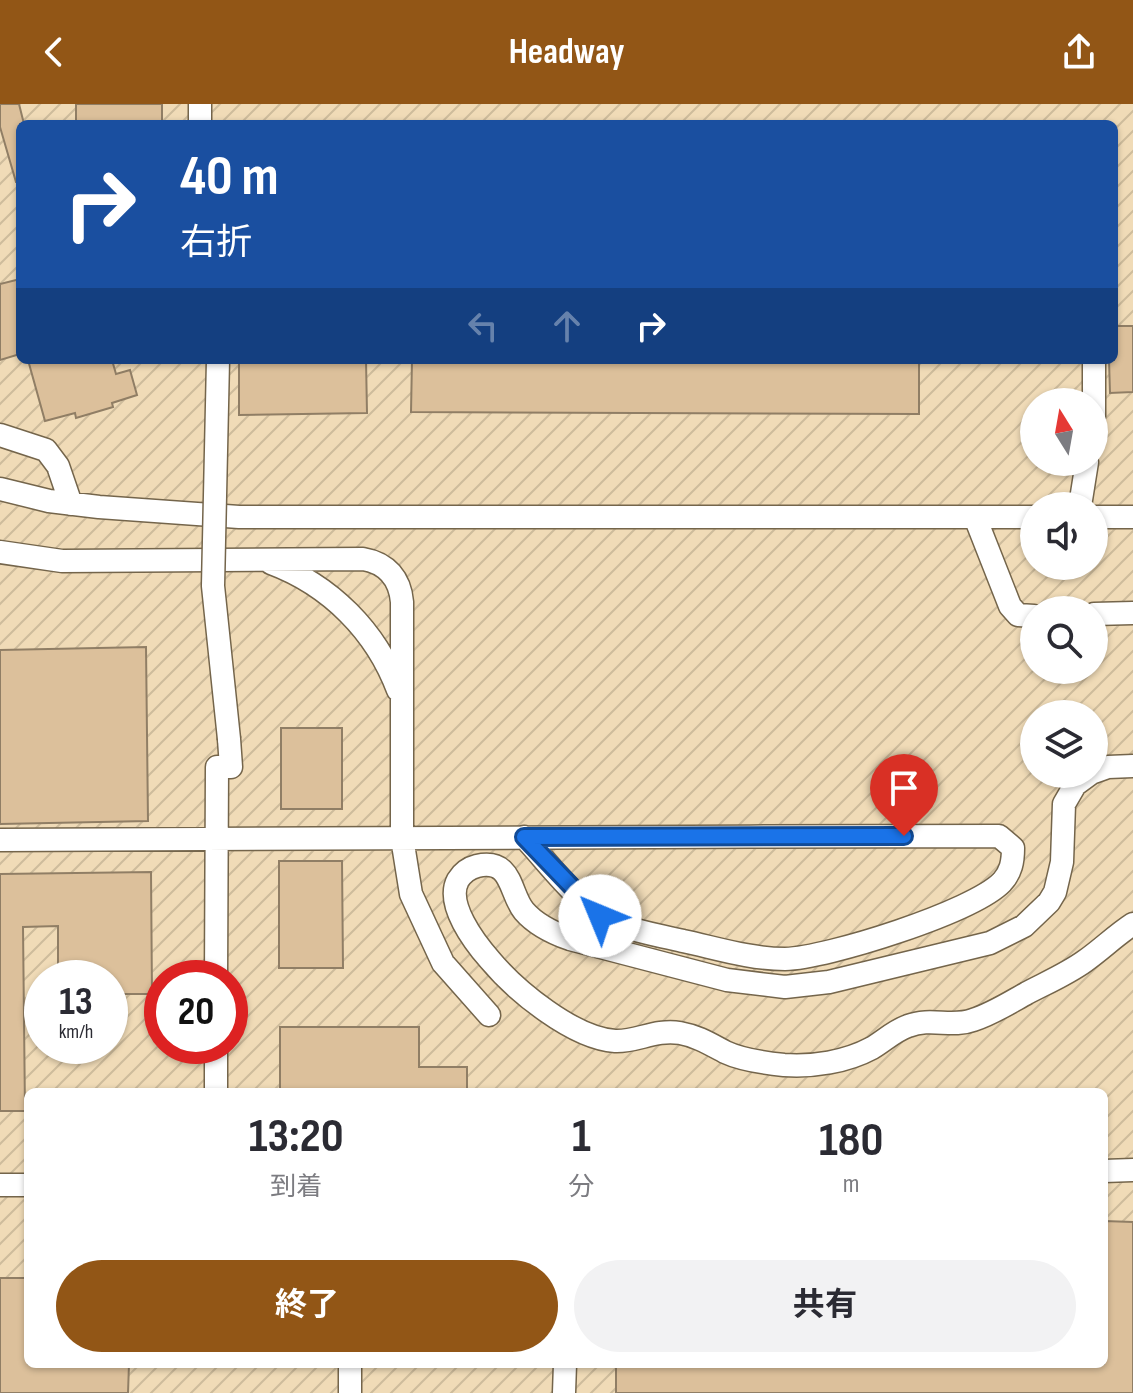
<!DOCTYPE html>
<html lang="ja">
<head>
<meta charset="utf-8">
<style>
	:root { --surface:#fff; --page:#f2f2f3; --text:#2b2b33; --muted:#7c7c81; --accent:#925616 }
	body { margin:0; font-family:"Sofia Sans Condensed","Noto Sans JP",sans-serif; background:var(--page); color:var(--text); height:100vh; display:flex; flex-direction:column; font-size:30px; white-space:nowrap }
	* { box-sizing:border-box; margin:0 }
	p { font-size:26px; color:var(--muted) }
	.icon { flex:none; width:44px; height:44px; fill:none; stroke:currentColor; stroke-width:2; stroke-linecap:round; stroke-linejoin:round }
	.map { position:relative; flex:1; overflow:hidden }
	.panel { position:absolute; left:24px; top:984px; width:1084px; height:280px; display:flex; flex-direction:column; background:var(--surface); border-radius:12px; box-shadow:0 2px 6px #0004 }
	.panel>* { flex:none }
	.hud { position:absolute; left:16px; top:16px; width:1102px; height:244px; border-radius:12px; box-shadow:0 2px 6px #0004; background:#1a4fa0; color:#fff; overflow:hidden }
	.needle { width:52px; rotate:349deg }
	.buttons { position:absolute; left:1020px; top:284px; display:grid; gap:16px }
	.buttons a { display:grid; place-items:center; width:88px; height:88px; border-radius:50%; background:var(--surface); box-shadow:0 2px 6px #0004; font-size:40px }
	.speed { position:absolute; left:24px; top:856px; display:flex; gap:16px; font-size:40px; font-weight:700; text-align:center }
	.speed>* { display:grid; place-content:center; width:104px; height:104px; border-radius:50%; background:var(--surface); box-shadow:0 2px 6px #0004; line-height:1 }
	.speed small { font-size:20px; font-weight:400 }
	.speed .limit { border:12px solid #d22; background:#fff; color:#111 }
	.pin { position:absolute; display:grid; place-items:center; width:68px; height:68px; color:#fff; margin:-82px -34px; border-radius:50% 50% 50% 0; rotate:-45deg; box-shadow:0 0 8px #0007 }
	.pin .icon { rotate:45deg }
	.me { position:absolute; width:88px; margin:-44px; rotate:315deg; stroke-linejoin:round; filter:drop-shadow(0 0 6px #0008) }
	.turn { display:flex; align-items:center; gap:28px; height:168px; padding:0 32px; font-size:36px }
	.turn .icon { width:104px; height:104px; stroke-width:2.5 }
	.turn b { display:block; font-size:56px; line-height:68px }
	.lanes { display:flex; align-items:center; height:76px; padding:0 32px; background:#0003; justify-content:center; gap:40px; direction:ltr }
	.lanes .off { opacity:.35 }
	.eta { display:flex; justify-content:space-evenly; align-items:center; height:136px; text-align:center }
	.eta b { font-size:48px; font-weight:700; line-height:56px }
	.button { display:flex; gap:16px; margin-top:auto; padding:16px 32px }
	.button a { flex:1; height:92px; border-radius:48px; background:var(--accent); color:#fff; font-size:32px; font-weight:700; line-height:92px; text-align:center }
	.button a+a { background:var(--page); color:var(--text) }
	header { display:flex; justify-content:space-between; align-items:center; height:104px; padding:0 32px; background:var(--accent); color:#fff; font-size:36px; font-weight:700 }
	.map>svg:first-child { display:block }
	.industrial { fill:url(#industrial-furrows); fill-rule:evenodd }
	.building { fill:#dcc09b; stroke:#907e65; stroke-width:2 }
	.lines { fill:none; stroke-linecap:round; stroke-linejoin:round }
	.minor-casing { stroke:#74654b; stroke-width:25 }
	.minor { stroke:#fff; stroke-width:22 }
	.minor-bridge-casing { stroke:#74654b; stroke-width:25; stroke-linecap:butt }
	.minor-bridge { stroke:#fff; stroke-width:22 }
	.route-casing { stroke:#114b97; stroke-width:20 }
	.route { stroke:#1a73e8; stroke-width:14 }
</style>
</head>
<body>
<header><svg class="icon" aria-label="back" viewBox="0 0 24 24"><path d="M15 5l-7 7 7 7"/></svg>Headway<svg class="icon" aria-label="share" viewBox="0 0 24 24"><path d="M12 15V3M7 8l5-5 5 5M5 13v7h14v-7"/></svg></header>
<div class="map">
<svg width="1133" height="1289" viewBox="0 0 1133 1289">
	<defs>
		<pattern id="industrial-furrows" width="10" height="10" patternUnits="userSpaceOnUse" patternTransform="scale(2)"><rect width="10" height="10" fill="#f0dbb7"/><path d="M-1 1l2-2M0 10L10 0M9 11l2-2" fill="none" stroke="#cebc9c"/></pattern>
	</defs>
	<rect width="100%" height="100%" fill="#f5e4c7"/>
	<path class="industrial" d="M0,0h1133v1289h-1133zM20,20h1094v236h-1094zM1034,298h60v60h-60zM1034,402h60v60h-60zM1034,506h60v60h-60zM1034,610h60v60h-60zM42,874h68v68h-68zM162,874h68v68h-68zM28,988h1076v272h-1076z"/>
	<path class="building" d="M0,0h19l5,20h-4v58h-4l-16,-55z
		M76,0h86v20h-86z
		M20,175v75l-20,6v-76z
		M1114,222h19v66l-23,1 -1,-33h5z
		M28,256h84l4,14 14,-4 7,25 -25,8 1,4 -37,11 -1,-5 -30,8z
		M239,256h127l1,53 -128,2z
		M412,256h507v54l-508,-2z
		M146,543l2,174 -148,3v-174z
		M281,624h61v81h-61z
		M279,757h63l1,107h-64z
		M151,768l1,122h-42v-16h-52v-52l-35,1 2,184h-25v-237z
		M280,923h139v40h48v25h-187z
		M1104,1117l29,1v171h-517v-29h488z
		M0,1174h28v86h101l-1,29h-128z"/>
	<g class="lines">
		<g class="minor-casing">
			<path id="minor" d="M200,20v-20
				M1094,312v-56
				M0,331l46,15 12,16 13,38
				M0,385l49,12 50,6 140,10h795
				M1080,402l7,-44
				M975,413l35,89 8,9 16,1
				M1094,413h39
				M0,448l62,9 301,-2c24,4 37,20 39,43v236l9,56 32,69 46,52
				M271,459c59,22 105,68 127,127
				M1094,510l39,-1
				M1094,668l14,-5 25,-1
				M1090,670l-15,11 -11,19 -2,58 -7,30 -6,10 -25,24 -34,17 -161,39 -44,5 -58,-7 -157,-41c-17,-6 -34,-14 -46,-28 -15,-18 -11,-53 -47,-45 -8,2 -14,6 -19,14 -13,24 17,63 32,80 26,31 83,78 125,81 22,1 40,-12 65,-8 17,3 30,11 45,19 17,8 39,11 59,13 29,2 62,-3 88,-17 12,-7 22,-17 36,-22 23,-9 44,2 65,-6 19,-6 36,-17 54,-27 19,-10 40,-19 58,-32 17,-12 31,-26 48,-37
				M0,736c333,-3 666,-3 999,-4l14,12c0,14 -2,24 -11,34 -29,30 -175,76 -217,77 -35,0 -69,-11 -102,-18 -20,-5 -41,-8 -60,-15 -40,-14 -70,-58 -99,-89
				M216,874l1,-211h14l-2,-28
				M216,988v-46
				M1104,1067l29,-1
				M0,1081h28
				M350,1260v29
				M564,1289l1,-29"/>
		</g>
		<use href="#minor" class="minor"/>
		<g class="minor-bridge-casing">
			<path id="minor-bridge" d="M218,256l-5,226 16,153"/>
		</g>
		<use href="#minor-bridge" class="minor-bridge"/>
	</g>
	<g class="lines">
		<g class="route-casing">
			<path id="route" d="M600,812l-76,-79 380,-1"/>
		</g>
		<use href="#route" class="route"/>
	</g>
</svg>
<div class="buttons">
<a><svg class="needle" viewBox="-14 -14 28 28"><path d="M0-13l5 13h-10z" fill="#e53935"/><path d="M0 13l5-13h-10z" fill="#7c7c81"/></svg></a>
<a><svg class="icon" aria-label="sound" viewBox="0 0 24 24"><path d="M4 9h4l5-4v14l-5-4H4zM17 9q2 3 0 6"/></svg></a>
<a><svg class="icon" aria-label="search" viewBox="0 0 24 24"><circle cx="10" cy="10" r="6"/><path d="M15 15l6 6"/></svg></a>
<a><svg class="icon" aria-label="layers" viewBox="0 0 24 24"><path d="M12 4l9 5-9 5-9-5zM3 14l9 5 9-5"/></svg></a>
</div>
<div class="speed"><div>13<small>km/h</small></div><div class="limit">20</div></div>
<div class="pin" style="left:904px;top:732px;background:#d93025"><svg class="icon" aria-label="arrive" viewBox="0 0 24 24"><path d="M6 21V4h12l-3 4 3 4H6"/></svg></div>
<svg class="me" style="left:600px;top:812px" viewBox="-20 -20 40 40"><circle r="19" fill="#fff"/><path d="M0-13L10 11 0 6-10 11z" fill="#1a73e8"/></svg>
<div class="hud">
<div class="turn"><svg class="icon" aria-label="right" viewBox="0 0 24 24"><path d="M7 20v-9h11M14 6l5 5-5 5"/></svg><div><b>40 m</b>右折</div></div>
<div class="lanes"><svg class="icon off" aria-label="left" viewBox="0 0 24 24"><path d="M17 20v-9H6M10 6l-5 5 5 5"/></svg><svg class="icon off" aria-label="ahead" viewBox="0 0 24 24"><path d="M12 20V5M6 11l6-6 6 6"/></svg><svg class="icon" aria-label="right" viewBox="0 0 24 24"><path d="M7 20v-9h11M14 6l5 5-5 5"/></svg></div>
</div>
<section class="panel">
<div class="eta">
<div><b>13:20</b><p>到着</p></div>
<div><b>1</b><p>分</p></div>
<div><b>180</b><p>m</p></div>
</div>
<div class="button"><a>終了</a><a>共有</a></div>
</section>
</div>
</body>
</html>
